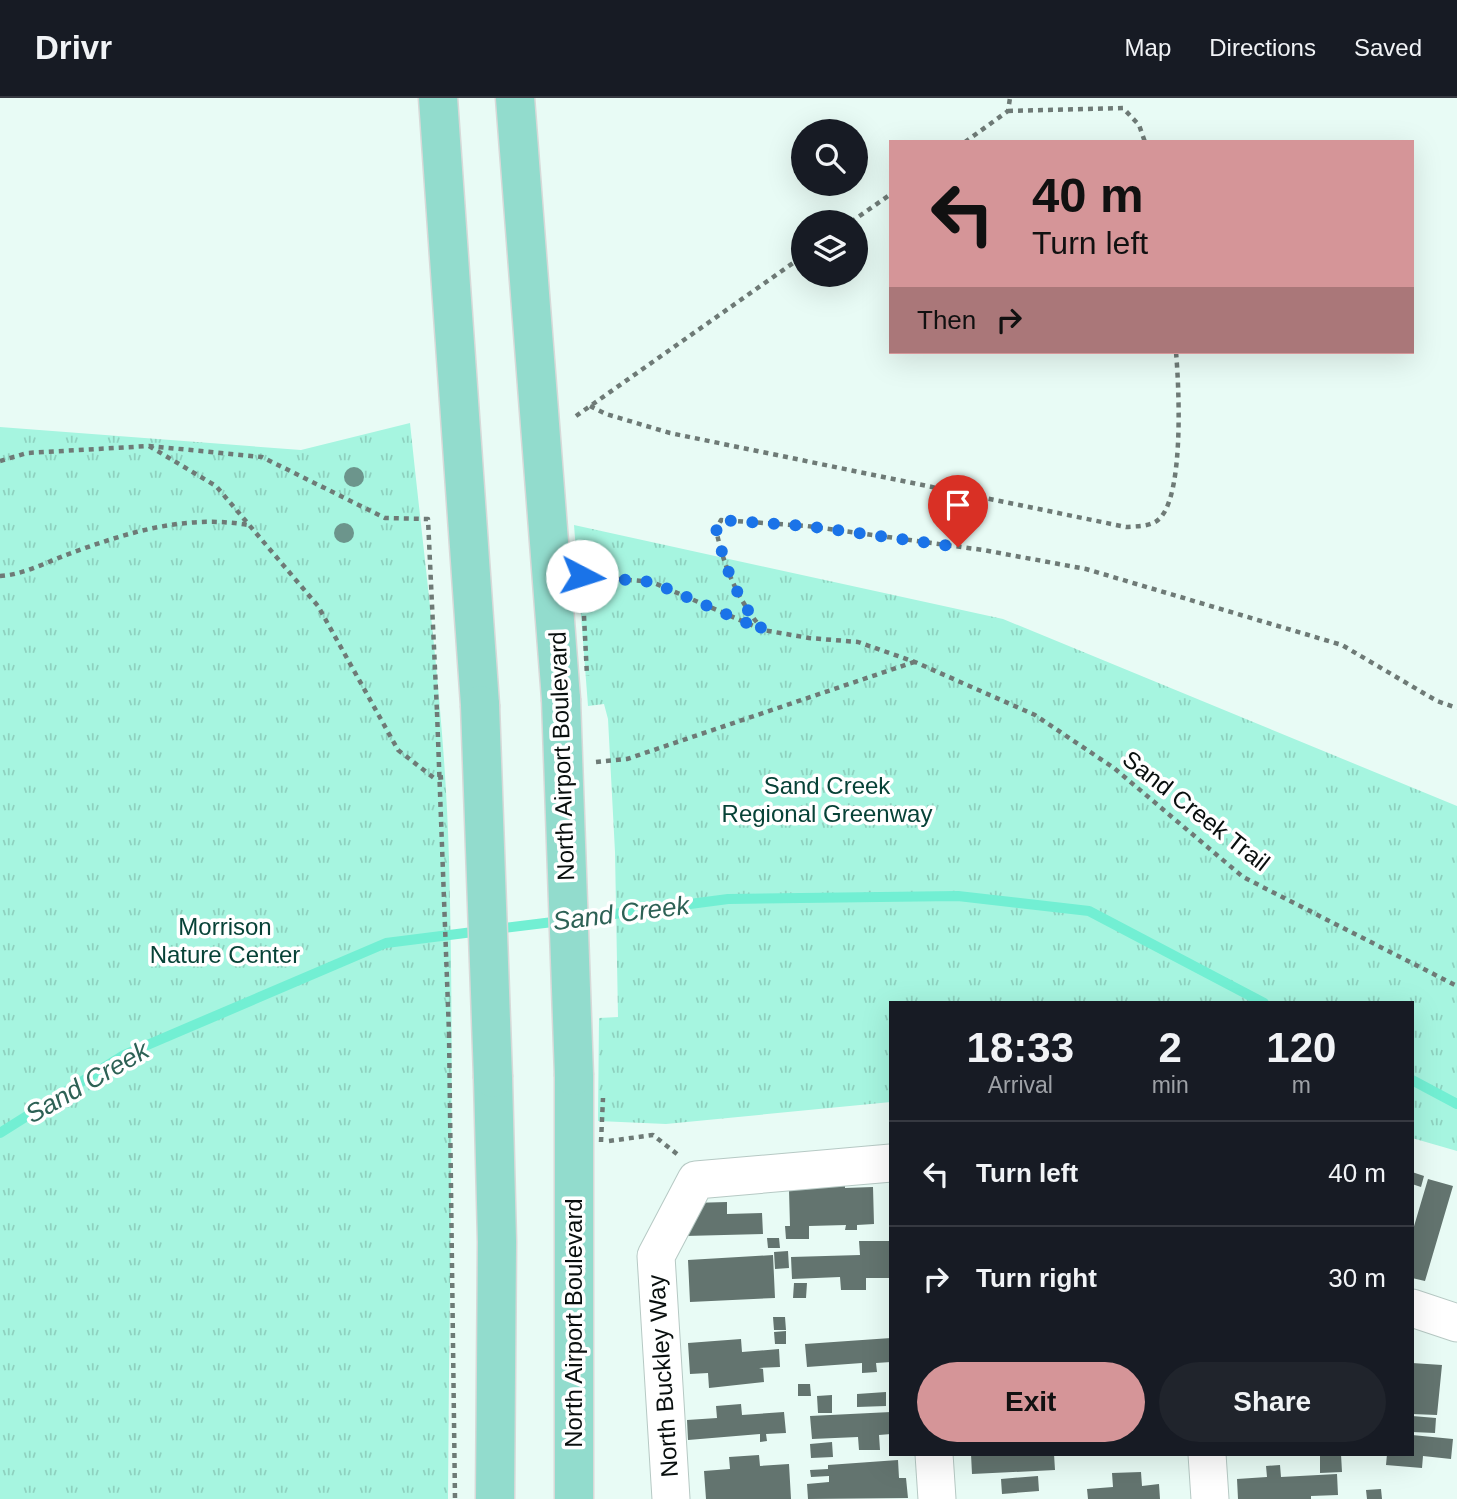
<!DOCTYPE html>
<html lang="en">
<head>
<meta charset="utf-8">
<style>
	:root { --surface:#171b24; --page:#20242c; --text:#f1f3f6; --muted:#9ea1a6; --line:#363941; --accent:#d59598 }
	body { margin:0; font-family:Arial,sans-serif; background:var(--page); color:var(--text); height:100vh; display:flex; flex-direction:column; font-size:26px; white-space:nowrap }
	* { box-sizing:border-box; margin:0 }
	p { font-size:23px; color:var(--muted) }
	.icon { flex:none; width:38px; height:38px; fill:none; stroke:currentColor; stroke-width:2; stroke-linecap:round; stroke-linejoin:round }
	.map { position:relative; flex:1; overflow:hidden }
	.drawer { position:absolute; left:889px; top:903px; width:525px; height:455px; display:flex; flex-direction:column; background:var(--surface); border-radius:0px; box-shadow:0 7px 28px #0002 }
	.drawer>* { flex:none }
	.top-card { position:absolute; left:889px; top:42px; width:525px; height:214px; border-radius:0px; box-shadow:0 7px 28px #0002; background:#d59598; color:#111; overflow:hidden }
	.fabs { position:absolute; left:791px; top:21px; display:grid; gap:14px }
	.fabs a { display:grid; place-items:center; width:77px; height:77px; border-radius:50%; background:var(--surface); box-shadow:0 7px 28px #0002; font-size:35px }
	.pin { position:absolute; display:grid; place-items:center; width:60px; height:60px; color:#fff; margin:-72px -30px; border-radius:50% 50% 50% 0; rotate:-45deg; box-shadow:0 0 7px #0007 }
	.pin .icon { rotate:45deg }
	.me { position:absolute; width:77px; margin:-38px; rotate:95deg; stroke-linejoin:round; filter:drop-shadow(0 0 5px #0008) }
	.turn { display:flex; align-items:center; gap:24px; height:147px; padding:0 28px; font-size:32px }
	.turn .icon { width:91px; height:91px; stroke-width:2.5 }
	.turn b { display:block; font-size:49px; line-height:60px }
	.then { display:flex; align-items:center; height:66px; padding:0 28px; background:#0003; gap:14px; font-size:26px }
	.eta { display:flex; justify-content:space-evenly; align-items:center; height:119px; text-align:center }
	.eta b { font-size:42px; font-weight:700; line-height:49px }
	.action { display:flex; gap:14px; margin-top:auto; padding:14px 28px }
	.action a { flex:1; height:80px; border-radius:42px; background:var(--accent); color:#111; font-size:28px; font-weight:700; line-height:80px; text-align:center }
	.action a+a { background:var(--page); color:var(--text) }
	ul { padding:0; list-style:none }
	li { display:flex; align-items:center; gap:21px; height:105px; padding:0 28px; border-top:2px solid var(--line) }
	li div { flex:1 }
	li b { display:block; font-size:26px }
	li em { font-style:normal }
	header { display:flex; align-items:center; gap:42px; box-sizing:border-box; height:98px; padding:0 35px; background:var(--surface); border-bottom:2px solid var(--line) }
	header strong { font-size:33px }
	nav { display:flex; gap:38px; margin-inline-start:auto; font-size:24px }
	.map>svg:first-child { display:block }
	.park { fill:url(#park-tufts) }
	.lines { fill:none; stroke-linecap:round; stroke-linejoin:round }
	.stream { stroke:#72efd3; stroke-width:10 }
	.building { fill:#63746f }
	.street-casing { stroke:#b6c9c4; stroke-width:39 }
	.primary-casing { stroke:#d8d9d8; stroke-width:41 }
	.path { stroke:#6e7a76; stroke-width:4.5; stroke-dasharray:5 5; stroke-linecap:butt }
	.street { stroke:#fff; stroke-width:37 }
	.primary { stroke:#92dccd; stroke-width:38 }
	.primary-bridge-casing { stroke:#d8d9d8; stroke-width:41; stroke-linecap:butt }
	.path-bridge { stroke:#6e7a76; stroke-width:4.5; stroke-dasharray:5 5; stroke-linecap:butt }
	.primary-bridge { stroke:#92dccd; stroke-width:38 }
	.tree { fill:#6c958c }
	.route { stroke:#1a73e8; stroke-width:12; stroke-dasharray:0 21.6 }
	.labels { text-anchor:middle; stroke-width:7; stroke-linejoin:round; paint-order:stroke }
	.street-label { font-size:24px; fill:#090f0e; stroke:#fff }
	.park-label { font-size:24px; fill:#074237; stroke:#fff }
	.water-label { font-size:26px; font-style:italic; fill:#2d6155; stroke:#fff }
</style>
</head>
<body>
<header>
<strong>Drivr</strong>
<nav><a>Map</a><a>Directions</a><a>Saved</a></nav>
</header>
<div class="map">
<svg width="1457" height="1401" viewBox="0 0 1457 1401">
	<defs>
		<pattern id="park-tufts" width="24" height="20" patternUnits="userSpaceOnUse" patternTransform="scale(1.75)"><rect width="24" height="20" fill="#a6f5e0"/><path d="M3 7l-1-3M5 7V3M7 7l1-3M15 17l-1-3M17 17v-4M19 17l1-3" fill="none" stroke="#8ed1bf"/></pattern>
	</defs>
	<rect width="100%" height="100%" fill="#e8fbf5"/>
	<path class="park" d="M410,325c15,145 35,291 39,437 6,213 0,426 -1,639h-448v-1072l301,23z
		M574,427l429,94 454,187v345l-45,-13v-135h-521v99l-225,22 -68,-3 1,-103 19,-1 -3,-165 -7,-133 -4,-15 -16,2z"/>
	<g class="lines">
		<path class="stream" d="M576,821l152,-20 230,-3 131,15 175,92
			M496,831l65,-8
			M1412,982l45,24
			M0,1035l124,-78 262,-112 95,-12"/>
	</g>
	<path class="building" d="M1412,1074l12,4 -3,11 -9,-3z
		M845,1079v11l28,-1 1,37 -17,1v5h-12l1,-5 -37,1v13h-23l-1,-13h5l-1,-36 22,-1 -1,-2z
		M1428,1081l25,7 -28,95 -13,-3v-45z
		M727,1104v12l35,-1 1,21 -78,2 7,-33z
		M767,1140h12l1,10h-12z
		M859,1143h30l2,37h-25v12h-25l-1,-13 -48,2 -1,-22 69,-2z
		M788,1153l1,17 -14,1 -1,-17z
		M773,1157l2,43 -85,4 -2,-42z
		M794,1185h13l-1,15h-13z
		M773,1219h12l1,13h-12z
		M786,1233v13h-11l-1,-12z
		M891,1240v24l-15,1 1,9 -15,1v-10l-55,4 -2,-23z
		M741,1241l1,13 37,-3 1,18 -21,1 4,1 1,13 -55,6 -1,-15 -18,1 -2,-31z
		M1412,1265l30,2 -5,50 -25,-1z
		M798,1286h12l1,12h-13z
		M886,1294v14l-29,1v-13z
		M832,1297v18h-14l-1,-17z
		M741,1306l1,11 42,-3 2,21 -20,1 1,7 -7,1v-8l-72,6 -1,-20 30,-2 -1,-12z
		M891,1314v22l-12,1 1,15h-21l-1,-13 -46,2 -2,-23z
		M1412,1318l24,2 -1,15 -23,-1z
		M1412,1337l41,4 -2,20 -28,-3 -1,12 -36,-3 1,-11h25z
		M832,1344l1,15 -22,1 -1,-14z
		M971,1356h83l1,16 -83,4z
		M1341,1356l1,18 -22,1v-18z
		M759,1357l1,11 29,-2 2,35h-85l-2,-28 26,-2 -1,-12z
		M898,1362l1,18h7l2,20 -100,1 -1,-15 22,-2v-6l-18,1 -1,-7 18,-1v-4z
		M1280,1367l1,12 56,-3 1,21 -27,1v3h-73l-1,-20 30,-2 -1,-11z
		M1141,1374l1,14 17,-2 1,15h-72l-1,-10 26,-2 -1,-14z
		M1038,1378l1,15 -37,3 -1,-15z
		M1381,1391l1,10h-15l-1,-9z"/>
	<g class="lines">
		<g class="street-casing">
			<path id="street" d="M1412,1210l45,15
				M934,1356l3,45
				M1207,1356l3,45
				M671,1401l-15,-243 40,-76 195,-17"/>
		</g>
		<g class="primary-casing">
			<path id="primary" d="M438,0l42,607
				M515,0l46,601
				M574,978v423
				M493,980l4,164 -2,257"/>
		</g>
		<path class="path" d="M1008,13l115,-3 16,17 6,17
			M965,44l43,-31 2,-13
			M851,124l40,-28
			M590,308l16,8 64,19 456,94c11,-1 27,0 35,-10 23,-27 18,-130 15,-165
			M576,318l227,-160
			M149,348l67,40 102,120 80,144 36,28 14,-1
			M0,363l27,-8 122,-7 113,11 123,61 43,1 9,193
			M0,478c22,-1 45,-13 66,-21 59,-22 119,-41 182,-30
			M587,478l65,6 111,48 46,8 49,4 57,20 120,53 79,53 129,109 214,109
			M763,532c-25,-29 -40,-65 -47,-101l5,-9 86,6 176,24 103,19 256,76 95,56 20,7
			M596,664l31,-3 287,-97
			M449,935l6,466
			M609,1043l44,-6 24,19"/>
		<use href="#street" class="street"/>
		<use href="#primary" class="primary"/>
		<g class="primary-bridge-casing">
			<path id="primary-bridge" d="M561,601l13,377
				M480,607l13,373"/>
		</g>
		<path class="path-bridge" d="M582,478l5,100
			M437,614l12,321
			M601,1044l2,-44"/>
		<use href="#primary-bridge" class="primary-bridge"/>
	</g>
	<g class="tree">
		<circle cx="354" cy="379" r="10"/>
		<circle cx="344" cy="435" r="10"/>
	</g>
	<g class="lines">
		<path class="route" d="M582,478l70,6 111,48c-25,-28 -39,-64 -47,-102l5,-8 86,6 151,21"/>
	</g>
	<g class="labels">
		<g class="street-label">
			<text transform="translate(562 658) rotate(-92)" y="8">North Airport Boulevard</text>
			<text transform="translate(1196 713) rotate(38)" y="8">Sand Creek Trail</text>
			<text transform="translate(574 1225) rotate(-90)" y="8">North Airport Boulevard</text>
			<text transform="translate(663 1278) rotate(-94)" y="8">North Buckley Way</text>
		</g>
		<g class="park-label">
			<text x="827" y="696">Sand Creek<tspan x="827" dy="28">Regional Greenway</tspan></text>
			<text x="225" y="837">Morrison<tspan x="225" dy="28">Nature Center</tspan></text>
		</g>
		<g class="water-label">
			<text transform="translate(621 815) rotate(-7)" y="9">Sand Creek</text>
			<text transform="translate(87 984) rotate(-30)" y="9">Sand Creek</text>
		</g>
	</g>
</svg>
<div class="fabs">
<a><svg class="icon" aria-label="search" viewBox="0 0 24 24"><circle cx="10" cy="10" r="6"/><path d="M15 15l6 6"/></svg></a>
<a><svg class="icon" aria-label="layers" viewBox="0 0 24 24"><path d="M12 4l9 5-9 5-9-5zM3 14l9 5 9-5"/></svg></a>
</div>
<div class="pin" style="left:958px;top:449px;background:#d93025"><svg class="icon" aria-label="arrive" viewBox="0 0 24 24"><path d="M6 21V4h12l-3 4 3 4H6"/></svg></div>
<svg class="me" style="left:582px;top:478px" viewBox="-20 -20 40 40"><circle r="19" fill="#fff"/><path d="M0-13L10 11 0 6-10 11z" fill="#1a73e8"/></svg>
<div class="top-card">
<div class="turn"><svg class="icon" aria-label="left" viewBox="0 0 24 24"><path d="M17 20v-9H6M10 6l-5 5 5 5"/></svg><div><b>40 m</b>Turn left</div></div>
<div class="then">Then<svg class="icon" aria-label="right" viewBox="0 0 24 24"><path d="M7 20v-9h11M14 6l5 5-5 5"/></svg></div>
</div>
<section class="drawer">
<div class="eta">
<div><b>18:33</b><p>Arrival</p></div>
<div><b>2</b><p>min</p></div>
<div><b>120</b><p>m</p></div>
</div>
<ul>
<li><svg class="icon" aria-label="left" viewBox="0 0 24 24"><path d="M17 20v-9H6M10 6l-5 5 5 5"/></svg><div><b>Turn left</b></div><em>40 m</em></li>
<li><svg class="icon" aria-label="right" viewBox="0 0 24 24"><path d="M7 20v-9h11M14 6l5 5-5 5"/></svg><div><b>Turn right</b></div><em>30 m</em></li>
</ul>
<div class="action"><a>Exit</a><a>Share</a></div>
</section>
</div>
</body>
</html>
